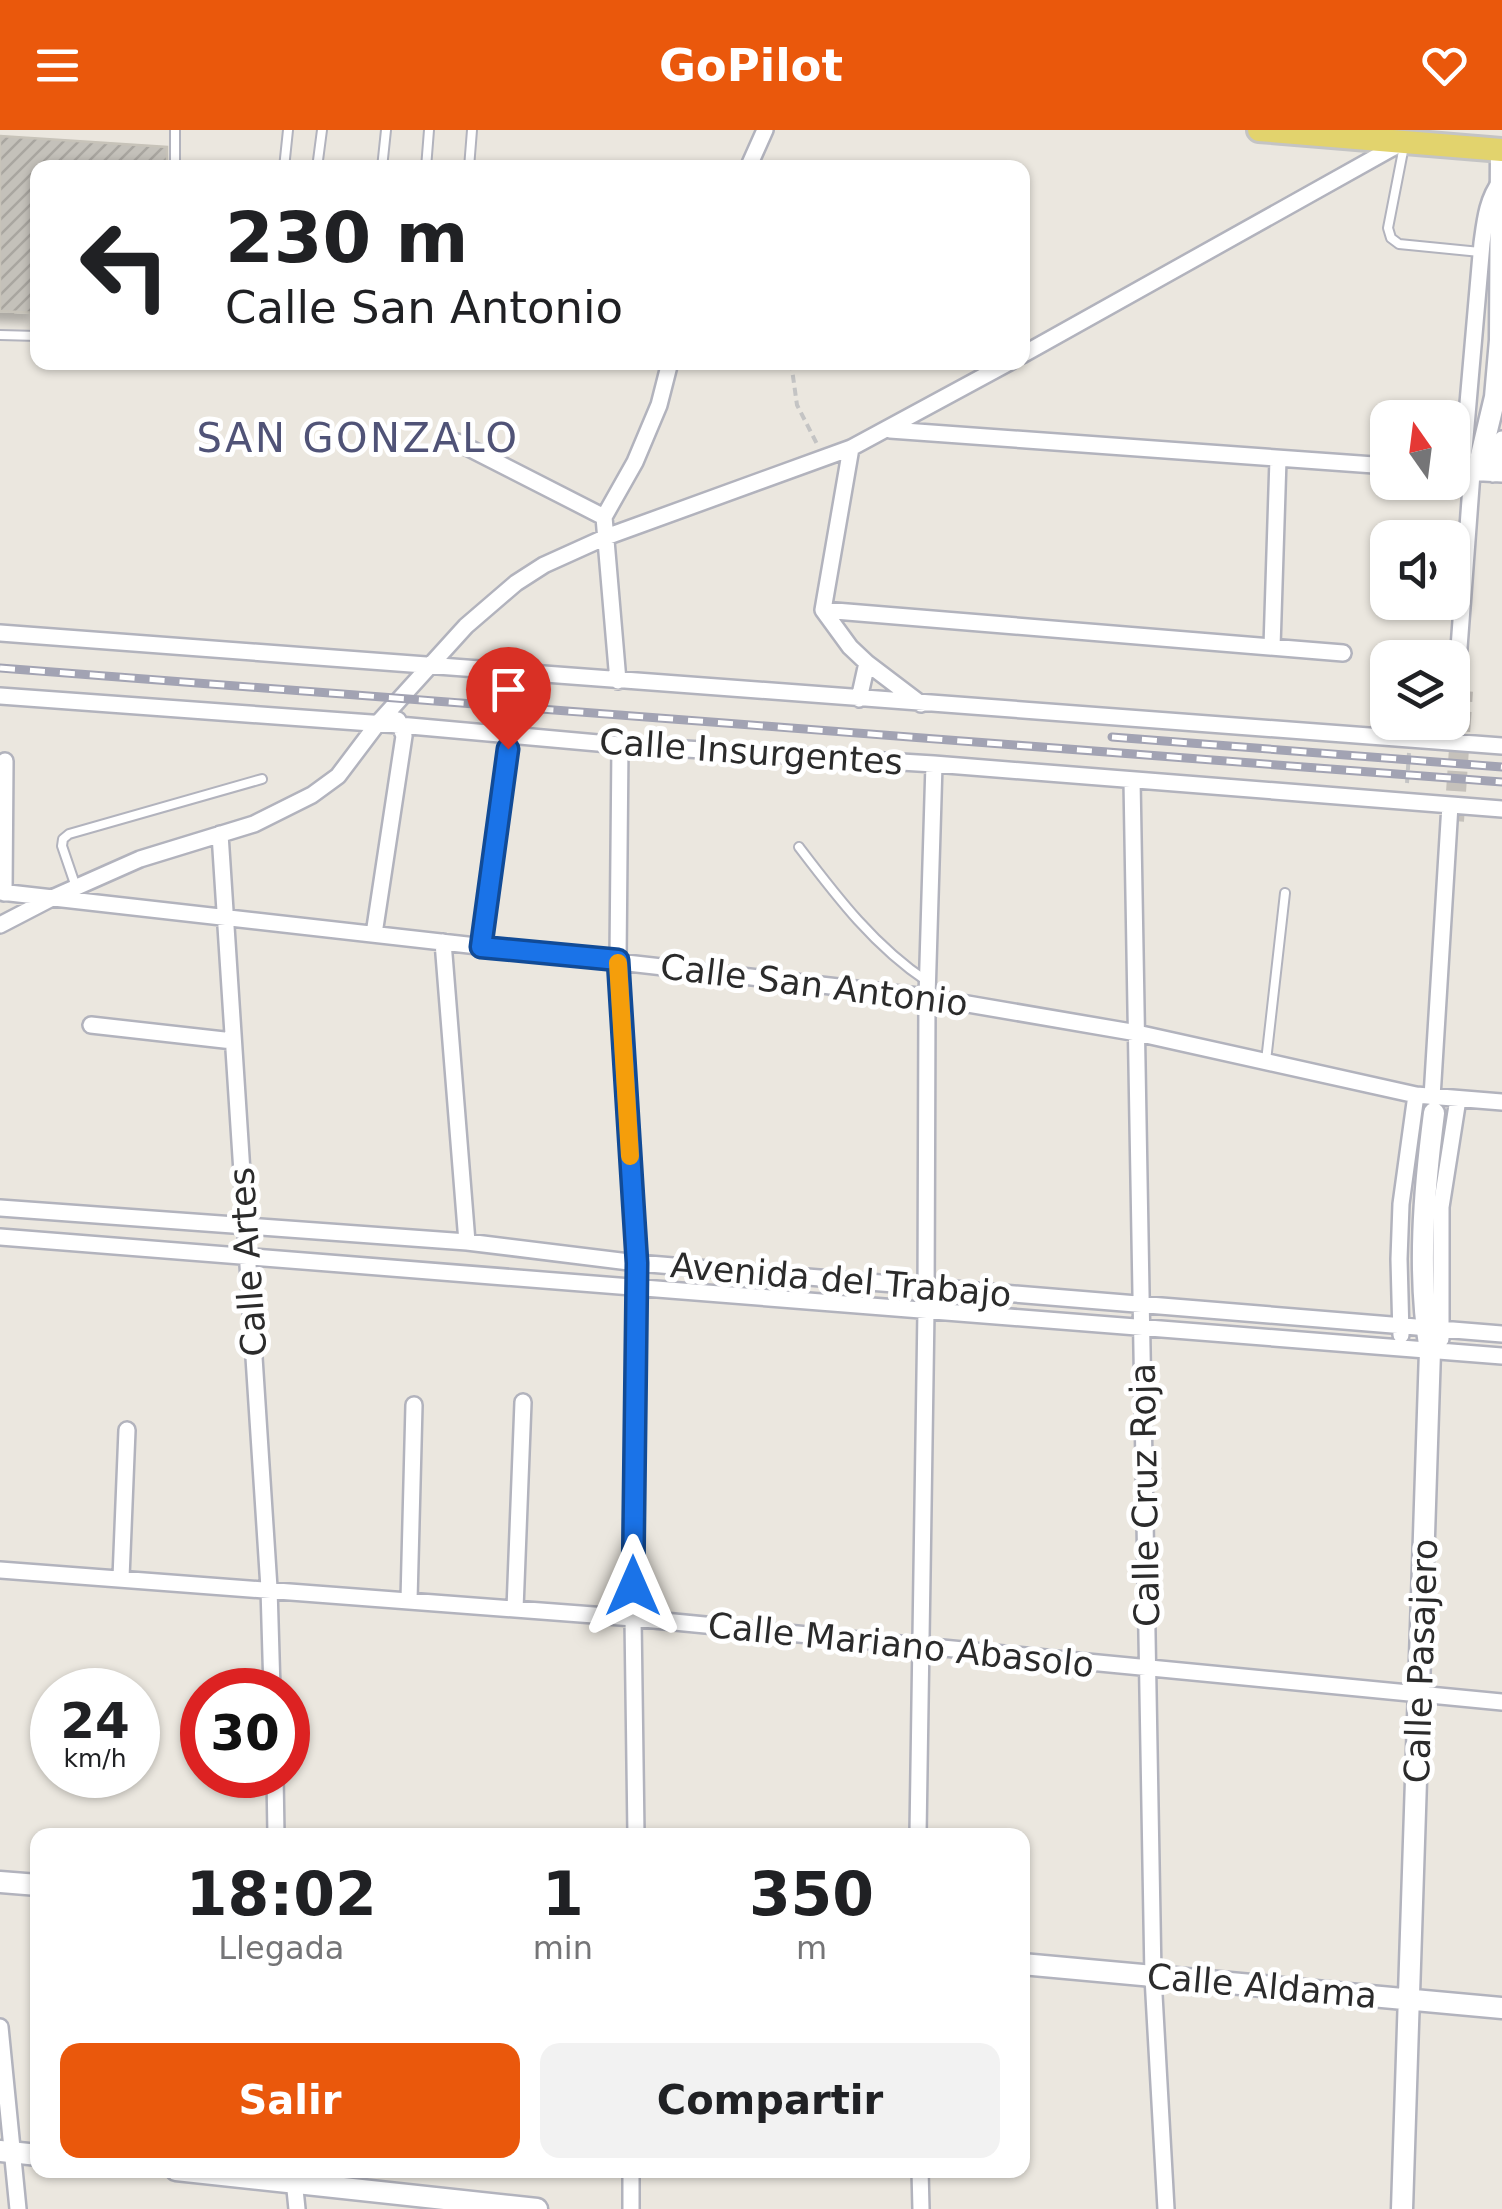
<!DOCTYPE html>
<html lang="es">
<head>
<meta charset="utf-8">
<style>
	:root { --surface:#fff; --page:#f2f2f2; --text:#202124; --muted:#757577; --accent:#ea580c }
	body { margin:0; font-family:"DejaVu Sans",sans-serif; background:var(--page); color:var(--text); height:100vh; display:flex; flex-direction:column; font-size:38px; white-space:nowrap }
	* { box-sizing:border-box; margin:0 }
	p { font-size:32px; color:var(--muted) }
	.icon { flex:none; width:55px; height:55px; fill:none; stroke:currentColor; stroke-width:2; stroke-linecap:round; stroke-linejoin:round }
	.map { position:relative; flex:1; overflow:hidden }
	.panel { position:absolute; left:30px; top:1698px; width:1000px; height:350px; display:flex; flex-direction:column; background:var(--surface); border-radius:20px; box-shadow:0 2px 8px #0004 }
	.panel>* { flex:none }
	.top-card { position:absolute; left:30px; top:30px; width:1000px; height:210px; border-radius:20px; box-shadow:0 2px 8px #0004; background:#fff; color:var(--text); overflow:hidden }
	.needle { width:65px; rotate:346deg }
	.tools { position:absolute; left:1370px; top:270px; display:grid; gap:20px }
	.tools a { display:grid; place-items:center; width:100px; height:100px; border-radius:20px; background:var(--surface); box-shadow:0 2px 8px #0004; font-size:50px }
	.speed { position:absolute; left:30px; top:1538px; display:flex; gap:20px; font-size:50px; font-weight:700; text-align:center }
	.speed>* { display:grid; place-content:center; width:130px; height:130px; border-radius:50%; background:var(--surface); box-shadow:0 2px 8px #0004; line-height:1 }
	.speed small { font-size:25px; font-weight:400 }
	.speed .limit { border:15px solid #d22; background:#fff; color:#111 }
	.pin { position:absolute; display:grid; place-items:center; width:85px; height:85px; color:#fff; margin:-102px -42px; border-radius:50% 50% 50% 0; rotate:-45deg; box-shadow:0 0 10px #0007 }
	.pin .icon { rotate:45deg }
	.me { position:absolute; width:110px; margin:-55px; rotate:0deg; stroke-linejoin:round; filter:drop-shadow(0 0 8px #0008) }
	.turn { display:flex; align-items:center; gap:35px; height:210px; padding:0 30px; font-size:45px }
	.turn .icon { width:130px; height:130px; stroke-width:2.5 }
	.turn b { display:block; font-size:70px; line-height:85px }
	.eta { display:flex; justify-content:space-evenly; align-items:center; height:170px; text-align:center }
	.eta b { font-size:60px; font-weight:700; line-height:70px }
	.button { display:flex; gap:20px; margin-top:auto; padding:20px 30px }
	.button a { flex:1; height:115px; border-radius:20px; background:var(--accent); color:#fff; font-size:40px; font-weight:700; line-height:115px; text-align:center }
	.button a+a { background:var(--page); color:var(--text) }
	header { display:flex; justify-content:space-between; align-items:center; height:130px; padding:0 30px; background:var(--accent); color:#fff; font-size:45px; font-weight:700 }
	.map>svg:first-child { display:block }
	.building { fill:url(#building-hatch); stroke:#c7c3b9; stroke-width:2.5; filter:url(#shadow) }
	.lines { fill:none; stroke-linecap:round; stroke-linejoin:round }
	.secondary-tunnel { stroke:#c5c1bb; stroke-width:20; stroke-dasharray:20 10; stroke-linecap:butt }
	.lane-casing { stroke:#b2b3bd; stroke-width:12 }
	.street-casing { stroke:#b2b3bd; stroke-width:20 }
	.secondary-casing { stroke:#b2b3bd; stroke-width:25 }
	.primary-casing { stroke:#c4c4c4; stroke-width:28 }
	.path { stroke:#c4c4c4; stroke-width:4; stroke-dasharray:8 5; stroke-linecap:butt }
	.lane { stroke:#fff; stroke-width:8 }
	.street { stroke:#fff; stroke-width:15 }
	.secondary { stroke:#fff; stroke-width:20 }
	.primary { stroke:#e2d36d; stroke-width:22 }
	.rail-casing { stroke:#a2a3b3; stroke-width:9 }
	.rail { stroke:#fff; stroke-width:5; stroke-dasharray:15; stroke-linecap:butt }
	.route-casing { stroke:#114b97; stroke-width:25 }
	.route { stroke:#1a73e8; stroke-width:18 }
	.slow { stroke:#f59e0b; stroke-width:18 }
	.labels { text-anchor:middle; stroke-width:10; stroke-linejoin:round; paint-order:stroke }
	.street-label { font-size:35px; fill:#2b2b2b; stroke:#fff }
	.quarter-label { font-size:40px; letter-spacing:2.5px; fill:#505377; stroke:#fff }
</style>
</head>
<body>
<header><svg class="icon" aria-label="menu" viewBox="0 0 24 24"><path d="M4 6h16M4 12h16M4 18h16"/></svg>GoPilot<svg class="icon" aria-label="heart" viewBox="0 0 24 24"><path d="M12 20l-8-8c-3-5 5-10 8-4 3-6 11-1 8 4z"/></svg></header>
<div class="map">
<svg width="1502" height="2079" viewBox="0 0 1502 2079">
	<defs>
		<pattern id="building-hatch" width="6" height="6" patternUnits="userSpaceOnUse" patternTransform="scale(2.5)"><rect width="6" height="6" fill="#c4c1ba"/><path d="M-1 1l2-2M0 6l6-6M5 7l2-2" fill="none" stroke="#a9a6a0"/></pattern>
		<filter id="shadow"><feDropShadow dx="-9" dy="9" stdDeviation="5" flood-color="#0004"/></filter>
	</defs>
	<rect width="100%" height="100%" fill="#ebe7df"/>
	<path class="building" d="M0,6l167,11v21h-129v145l-38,-2z"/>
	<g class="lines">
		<path class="secondary-tunnel" d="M1454,691l9,-130"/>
		<g class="lane-casing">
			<path id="lane" d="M175,0v38
				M1404,16l-16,82 3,10 8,6 81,8
				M284,38l4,-38
				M317,38l5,-38
				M382,38l4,-38
				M426,38l3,-38
				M469,38l3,-38
				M0,205l38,1
				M799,717c38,50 75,99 129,135
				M76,757l-14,-41 1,-7 6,-5 193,-55
				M1266,931l19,-168"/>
		</g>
		<g class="street-casing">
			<path id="street" d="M748,38l17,-38
				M1022,225l381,-213
				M890,300l498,36
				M457,312l147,75
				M851,318l-28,162 27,37 17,16 54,41
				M1462,342l20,-229c3,-22 5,-44 19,-62
				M1466,342l36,2
				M1493,344l9,-35
				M823,480l520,43
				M0,503l1502,113
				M1272,517l6,-188
				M618,551l-14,-164 31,-55 24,-57 11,-43
				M0,566l399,29 221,20 314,19 568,45
				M859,569l8,-36
				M1452,612l20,-269
				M620,615l-2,215 19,303 -4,355 3,217
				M1132,650l21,1197 13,232
				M220,704l49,754 3,102
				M0,762l927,105 210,36 279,62 86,7
				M4,763l1,-132
				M0,795l52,-27 88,-39 114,-35 58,-29 26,-19 40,-53 88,-97 50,-43 28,-18 62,-28 245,-89 159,-86
				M374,804l30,-198 -6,-16
				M443,812l24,300
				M481,817l27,-198
				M91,895l142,16
				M1432,967l18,-292
				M0,1078l467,34 170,21 865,71
				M0,1107l1502,119
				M1401,1205l-2,-76 2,-55 15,-109
				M1441,1209v-132l17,-108
				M0,1440l633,48 869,84
				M121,1448l6,-148
				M409,1470l5,-195
				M515,1479l8,-207
				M275,1645l1,60
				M918,1705l8,-525 1,-313 7,-233
				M0,1897l18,182
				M293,2040l4,39
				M920,2040l1,39
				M631,2079v-39"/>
		</g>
		<g class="secondary-casing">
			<path id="secondary" d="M1479,334l16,-67 5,-57 1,-190
				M0,1752l38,3
				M1022,1834l480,44
				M0,2021l38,4
				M176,2040l361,39
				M1402,2079l28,-858c-13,-78 -6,-160 4,-238"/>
		</g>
		<g class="primary-casing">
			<path id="primary" d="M1259,0l243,20"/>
		</g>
		<path class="path" d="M791,232l6,43 21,41
			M1407,653l2,-30"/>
		<use href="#lane" class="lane"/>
		<use href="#street" class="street"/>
		<use href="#secondary" class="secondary"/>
		<use href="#primary" class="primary"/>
		<g class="rail-casing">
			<path id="rail" d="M0,538l1502,114
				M1112,607l390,30"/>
		</g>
		<use href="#rail" class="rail"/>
	</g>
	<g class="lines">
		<g class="route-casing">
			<path id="route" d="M508,619l-27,198 137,13 19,303 -4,323"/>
		</g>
		<use href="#route" class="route"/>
		<path class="slow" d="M618,833l12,193"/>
	</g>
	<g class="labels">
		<g class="street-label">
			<text transform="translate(751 622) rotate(4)" y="12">Calle Insurgentes</text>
			<text transform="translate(814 855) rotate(7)" y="12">Calle San Antonio</text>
			<text transform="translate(248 1132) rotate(-94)" y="12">Calle Artes</text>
			<text transform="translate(841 1150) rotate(5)" y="12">Avenida del Trabajo</text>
			<text transform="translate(1145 1365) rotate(-91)" y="12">Calle Cruz Roja</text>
			<text transform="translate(901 1515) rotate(6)" y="12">Calle Mariano Abasolo</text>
			<text transform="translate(1421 1531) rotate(-88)" y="12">Calle Pasajero</text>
			<text transform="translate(1262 1856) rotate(5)" y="12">Calle Aldama</text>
		</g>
		<g class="quarter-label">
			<text x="358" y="322">SAN GONZALO</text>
		</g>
	</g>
</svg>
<div class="tools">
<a><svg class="needle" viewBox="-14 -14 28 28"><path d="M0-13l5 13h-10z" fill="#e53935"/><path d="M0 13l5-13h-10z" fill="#757577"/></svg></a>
<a><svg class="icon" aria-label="sound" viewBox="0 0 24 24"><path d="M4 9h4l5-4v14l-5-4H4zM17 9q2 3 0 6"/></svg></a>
<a><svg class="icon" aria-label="layers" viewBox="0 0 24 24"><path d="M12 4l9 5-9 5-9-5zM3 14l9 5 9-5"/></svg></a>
</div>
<div class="speed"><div>24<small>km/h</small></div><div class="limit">30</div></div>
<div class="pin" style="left:508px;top:619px;background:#d93025"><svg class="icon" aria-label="arrive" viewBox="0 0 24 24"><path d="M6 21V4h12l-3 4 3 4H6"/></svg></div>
<svg class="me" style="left:633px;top:1456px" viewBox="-20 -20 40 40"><path d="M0-17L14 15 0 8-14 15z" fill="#1a73e8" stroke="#fff" stroke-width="4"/></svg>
<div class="top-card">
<div class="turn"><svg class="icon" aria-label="left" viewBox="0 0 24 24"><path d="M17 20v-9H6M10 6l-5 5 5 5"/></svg><div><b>230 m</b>Calle San Antonio</div></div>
</div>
<section class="panel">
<div class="eta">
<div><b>18:02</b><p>Llegada</p></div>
<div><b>1</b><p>min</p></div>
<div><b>350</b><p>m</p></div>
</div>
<div class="button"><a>Salir</a><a>Compartir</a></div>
</section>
</div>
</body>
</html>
